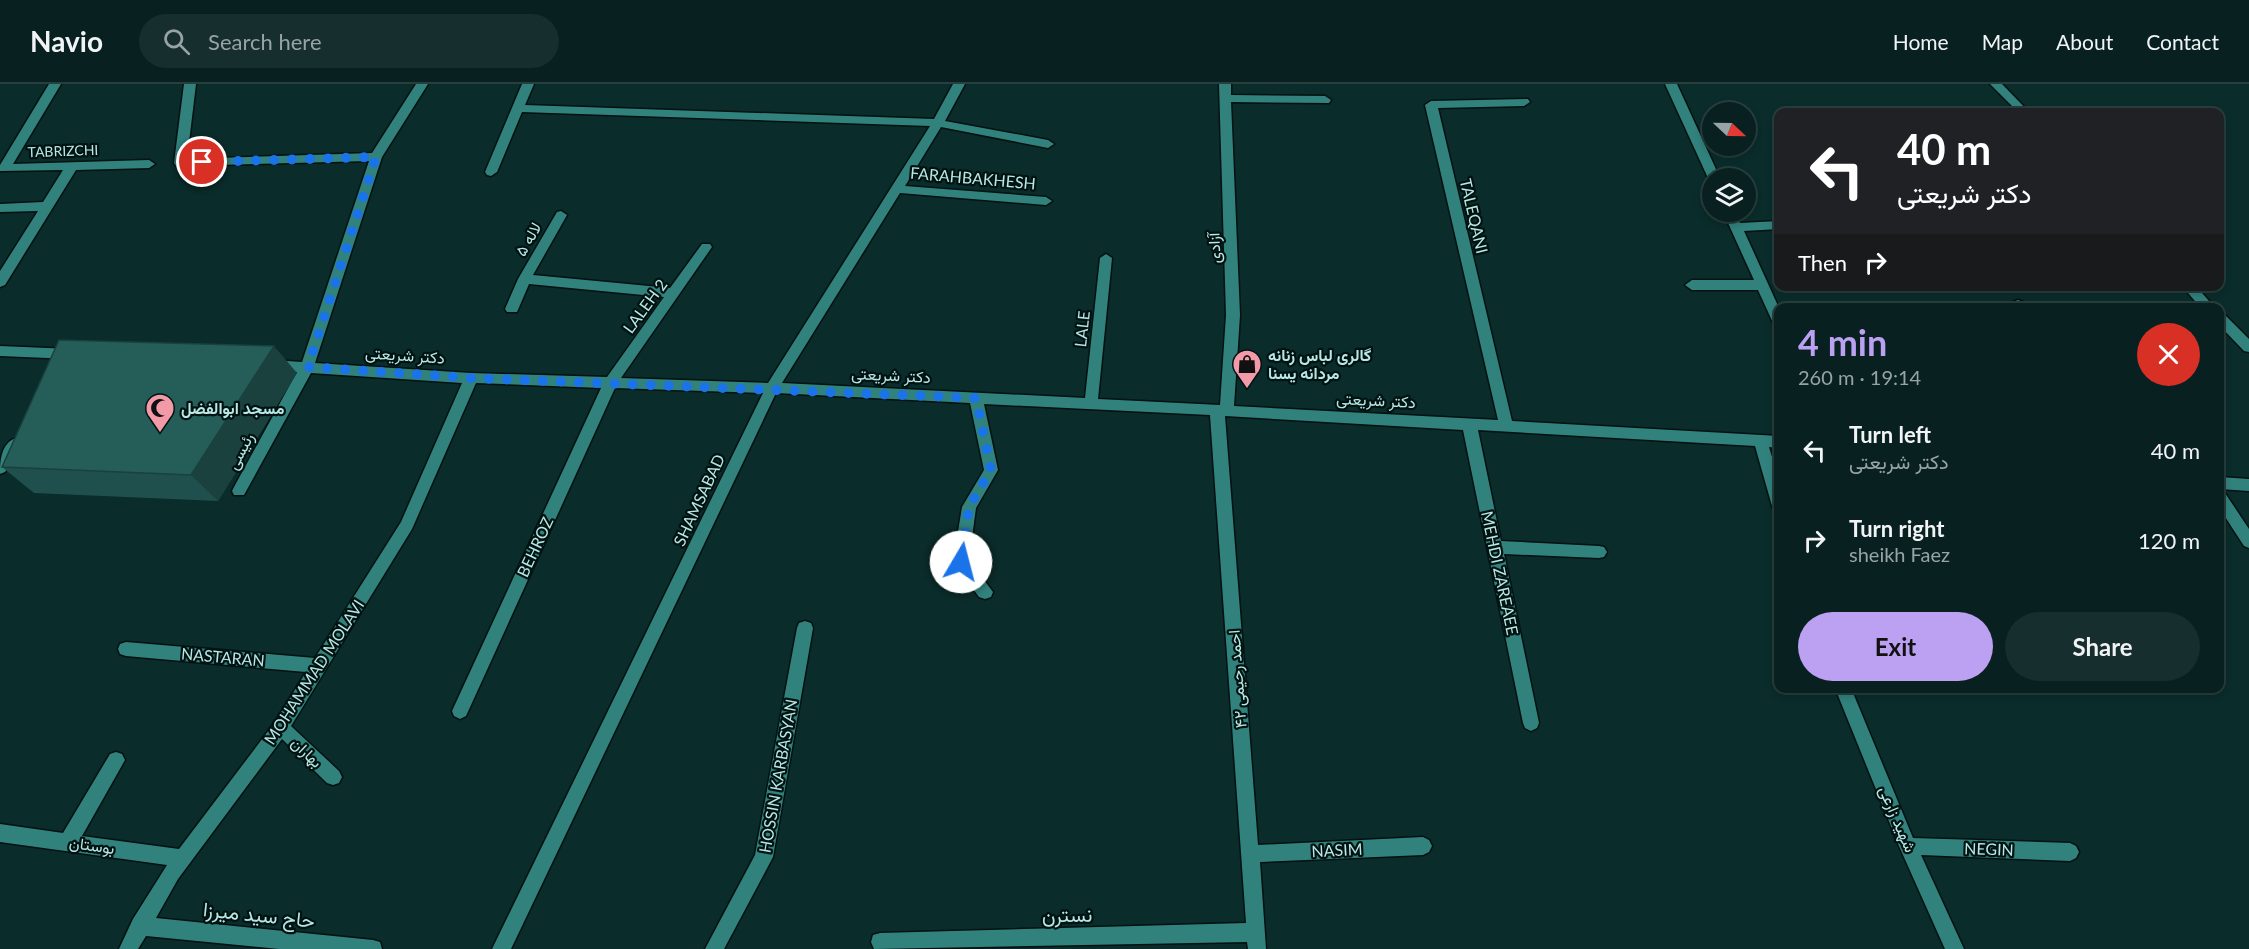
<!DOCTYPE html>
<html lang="en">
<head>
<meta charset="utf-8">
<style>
	:root { --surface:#082120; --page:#162e2d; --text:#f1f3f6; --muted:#98a3a5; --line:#293e3e; --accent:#bca0f2 }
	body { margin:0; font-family:Lato,Vazirmatn,sans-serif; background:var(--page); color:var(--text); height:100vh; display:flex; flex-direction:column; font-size:22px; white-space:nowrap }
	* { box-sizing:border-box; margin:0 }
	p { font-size:20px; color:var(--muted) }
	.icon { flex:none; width:33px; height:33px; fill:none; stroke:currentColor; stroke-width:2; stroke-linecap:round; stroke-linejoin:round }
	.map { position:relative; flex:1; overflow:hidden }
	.drawer { position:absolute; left:1774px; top:219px; width:450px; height:390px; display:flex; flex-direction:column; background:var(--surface); border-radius:12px; box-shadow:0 3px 9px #0003,0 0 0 2px var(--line) }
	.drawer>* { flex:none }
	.banner { position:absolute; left:1774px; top:24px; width:450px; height:183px; border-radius:12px; box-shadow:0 3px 9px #0003,0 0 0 2px var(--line); background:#202124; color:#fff; overflow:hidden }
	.needle { width:39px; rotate:112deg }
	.controls { position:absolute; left:1702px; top:18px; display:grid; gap:12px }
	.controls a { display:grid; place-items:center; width:54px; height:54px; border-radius:50%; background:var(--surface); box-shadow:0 3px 9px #0003,0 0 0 2px var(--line); font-size:30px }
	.pin { position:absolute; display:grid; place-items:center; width:51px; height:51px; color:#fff; margin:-26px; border:3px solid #fff; border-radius:50%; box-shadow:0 2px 6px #0007 }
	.me { position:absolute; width:66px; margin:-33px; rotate:8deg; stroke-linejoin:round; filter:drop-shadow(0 0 4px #0008) }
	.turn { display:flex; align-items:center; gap:21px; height:126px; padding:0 24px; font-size:27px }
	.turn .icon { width:78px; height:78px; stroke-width:2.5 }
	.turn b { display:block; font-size:42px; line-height:51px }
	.then { display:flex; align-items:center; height:57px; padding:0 24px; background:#0003; gap:12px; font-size:22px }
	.round { display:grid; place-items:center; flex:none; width:63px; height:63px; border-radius:32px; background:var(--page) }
	.head { display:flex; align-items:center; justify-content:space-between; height:102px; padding:0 24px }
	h1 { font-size:36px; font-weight:700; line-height:45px; color:var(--accent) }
	.primary-button { display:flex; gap:12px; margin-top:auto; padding:12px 24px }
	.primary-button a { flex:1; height:69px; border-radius:36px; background:var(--accent); color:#111; font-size:24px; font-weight:700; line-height:69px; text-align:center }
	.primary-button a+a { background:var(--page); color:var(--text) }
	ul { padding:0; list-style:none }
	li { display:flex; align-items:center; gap:18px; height:90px; padding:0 24px }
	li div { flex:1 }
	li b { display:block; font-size:22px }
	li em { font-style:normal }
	header { display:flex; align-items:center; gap:36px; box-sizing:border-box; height:84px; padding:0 30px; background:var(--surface); border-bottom:2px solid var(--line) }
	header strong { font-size:28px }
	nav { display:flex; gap:33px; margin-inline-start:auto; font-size:21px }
	.search { width:420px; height:54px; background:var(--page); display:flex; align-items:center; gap:15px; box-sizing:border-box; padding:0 21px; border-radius:33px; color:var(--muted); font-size:22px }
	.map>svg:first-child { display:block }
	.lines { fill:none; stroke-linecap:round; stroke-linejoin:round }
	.minor-casing { stroke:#051211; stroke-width:3 }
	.minor { fill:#31827d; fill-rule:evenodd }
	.wall { fill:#20504d }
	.shaded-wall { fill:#1a413e }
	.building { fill:#255d59; stroke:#1a413e; stroke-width:1.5 }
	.route { stroke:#1a73e8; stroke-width:10; stroke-dasharray:0 18 }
	.labels { text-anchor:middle; stroke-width:4.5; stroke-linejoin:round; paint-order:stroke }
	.far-street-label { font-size:14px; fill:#b9e8e4; stroke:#001312 }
	.street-label { font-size:16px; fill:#b9e8e4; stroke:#001312 }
	.poi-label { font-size:16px; font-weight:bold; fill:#b9e8e4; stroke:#001312; text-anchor:start }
	.near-street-label { font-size:20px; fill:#b9e8e4; stroke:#001312 }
</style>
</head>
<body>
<header>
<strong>Navio</strong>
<div class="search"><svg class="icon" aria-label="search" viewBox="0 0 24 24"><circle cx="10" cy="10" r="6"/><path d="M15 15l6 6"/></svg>Search here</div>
<nav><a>Home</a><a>Map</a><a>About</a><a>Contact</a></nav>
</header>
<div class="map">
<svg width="2249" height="865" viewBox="0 0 2249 865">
	<rect width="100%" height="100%" fill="#0a2c2a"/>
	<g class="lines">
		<g class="minor-casing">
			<path id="minor" d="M49,0h12l-48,80 136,-4 6,4 -6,4 -73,2 -71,115 -5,2v-16l38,-60 -38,1v-8l43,-2 20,-32 -63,1v-6z
				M184,0h12l-9,75 185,-6 44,-69h12l-46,73 -67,206 156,10 136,4 57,-80 -135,-13 -12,28h-10l-2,-3 13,-30 39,-67 4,-1 6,4 -34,60 137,13 32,-44h8l2,3 -91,131 147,5 162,-257 -408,-14 -25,60 -6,4 -4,-1 -2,-3 37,-88h12l-9,21 409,14 19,-35h12l-20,37 103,19 6,4 -6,4 -107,-21 -36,59 141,11 6,4 -6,4 -146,-12 -118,190 303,15 15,-140 6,-4 6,4 -14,141 122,6 6,-90 -7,-231h12v11l94,1 6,4 -2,3 -98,-1 9,213 -6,91 264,14 -73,-315 6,-4 97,-2 2,3 -6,4 -86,2 74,313 267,15v12l-10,-1 10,33v32l-5,-2 -2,-4 -17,-60 -277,-16 23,111 98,5 5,1 3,5 -3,5 -5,1 -95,-4 35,169 -2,5 -6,3 -6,-3 -2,-5 -60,-293 -238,-14 33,429 165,-8 6,3 3,6 -3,6 -6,3 -163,7 6,87h-18l-1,-7 -373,7 -3,-7 2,-7 7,-2 366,-10 -36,-508 -226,-11 14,66 -22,38 -7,52 24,32 -2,5 -6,2 -6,-2 -26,-35 9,-55 22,-37 -14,-67 -194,-10 -265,556h-19l271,-556 -148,-5 -149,328 -6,3 -6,-3 -2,-5 149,-323 -125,-5 -64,146 -121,197 48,45 3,6 -3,6 -6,2 -6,-2 -45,-44 -104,140 -22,39 217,22 7,2 2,7h-103l-133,-13 -8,13h-19l14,-30 34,-54 -167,-23v-18l63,9 47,-79 6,-2 6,2 3,6 -43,76 97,13 96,-127 31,-50 -180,-16 -6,-2 -2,-5 2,-5 6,-2 189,16 86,-136 61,-139 -151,-10 -67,122h-10l-2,-4 2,-4 63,-115 -25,-2 -7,-5 7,-5 30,2 67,-201 -193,5 -2,-3z
				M1665,0h12l43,94h-7v4l-5,-4z
				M1990,0h12l27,28h-11z
				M1723,128h12l5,11 39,-2v8l-35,2 35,77v19l-5,-2 -16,-35h-66l-7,-5 7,-5h62z
				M2182,202h14l19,22h-14z
				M2018,216l5,2 3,6h-13v-6z
				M2220,229l5,2 24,24v13l-5,-1 -24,-25z
				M0,262l71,3 7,5 -7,5 -71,-3z
				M16,354l7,6 -18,28 -5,2c0,-13 1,-31 16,-36z
				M2220,393l29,2v12l-29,-2z
				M2220,407l5,2 24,36v19l-5,-2 -24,-37z
				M805,537l6,2 2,5 -40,229 -49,92h-19l50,-94 42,-227 2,-5z
				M1835,604h16l62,150 157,5 6,3 3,6 -3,6 -6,3 -149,-6 43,94h-19l-46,-103z"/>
		</g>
		<use href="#minor" class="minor"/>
	</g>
	<path class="wall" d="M297,289l-79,128 -184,-8 -32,-26z"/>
	<path class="shaded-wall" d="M274,262l23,27 -79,128 -27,-26z"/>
	<path class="building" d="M59,256l215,6 -83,129 -189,-8z"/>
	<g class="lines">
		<path class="route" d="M202,78l174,-5 -68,210 163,11 505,20 15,72 -22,37 -8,55"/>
	</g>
	<defs>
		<g id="shop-pin" transform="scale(1.5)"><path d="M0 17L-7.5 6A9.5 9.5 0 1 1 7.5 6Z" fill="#f39aa8" stroke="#001312"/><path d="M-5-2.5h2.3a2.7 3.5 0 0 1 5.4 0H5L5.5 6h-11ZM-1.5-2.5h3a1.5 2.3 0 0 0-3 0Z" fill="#111"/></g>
		<g id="mosque-pin" transform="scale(1.5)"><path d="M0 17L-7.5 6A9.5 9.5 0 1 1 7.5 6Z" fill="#f39aa8" stroke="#001312"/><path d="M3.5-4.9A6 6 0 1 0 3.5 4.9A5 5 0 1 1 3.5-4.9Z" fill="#111"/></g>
	</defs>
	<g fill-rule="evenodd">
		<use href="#shop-pin" x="1247" y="280"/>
		<use href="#mosque-pin" x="160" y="324"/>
	</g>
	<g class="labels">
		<g class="far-street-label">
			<text transform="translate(63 67) rotate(-2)" y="5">TABRIZCHI</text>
		</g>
		<g class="street-label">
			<text transform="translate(973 94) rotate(5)" y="6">FARAHBAKHESH</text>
			<text transform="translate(1474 132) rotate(77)" y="6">TALEQANI</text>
			<text transform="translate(528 155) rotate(-60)" y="6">لاله ۵</text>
			<text transform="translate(1214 164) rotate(-92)" y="6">آزادی</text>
			<text transform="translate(645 222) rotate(-54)" y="6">LALEH 2</text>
			<text transform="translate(1082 245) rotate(-84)" y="6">LALE</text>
			<text transform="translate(405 271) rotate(4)" y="6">دکتر شریعتی</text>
			<text transform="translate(891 291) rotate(3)" y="6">دکتر شریعتی</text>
			<text transform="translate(1376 316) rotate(3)" y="6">دکتر شریعتی</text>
			<text transform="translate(240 367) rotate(-62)" y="6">رئیسی</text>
			<text transform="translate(699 416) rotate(-65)" y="6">SHAMSABAD</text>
			<text transform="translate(535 463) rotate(-65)" y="6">BEHROZ</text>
			<text transform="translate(1500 489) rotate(78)" y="6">MEHDI ZAREAEE</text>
			<text transform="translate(223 573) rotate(5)" y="6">NASTARAN</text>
			<text transform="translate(314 588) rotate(-57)" y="6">MOHAMMAD MOLAVI</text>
			<text transform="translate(1237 595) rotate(-94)" y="6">۴۲ احمد رحیمی</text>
			<text transform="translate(307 668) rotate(44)" y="6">بهاران</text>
			<text transform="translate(778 692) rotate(-80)" y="6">HOSSIN KARBASYAN</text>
			<text transform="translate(1898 735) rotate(67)" y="6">شهید زارعی</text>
			<text transform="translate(92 761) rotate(8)" y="6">بوستان</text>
			<text transform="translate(1989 765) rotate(2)" y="6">NEGIN</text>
			<text transform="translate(1337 766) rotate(-3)" y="6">NASIM</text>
		</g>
		<g class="poi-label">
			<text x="1268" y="277">گالری لباس زنانه<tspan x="1268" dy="18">مردانه یسنا</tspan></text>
			<text x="181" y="330">مسجد ابوالفضل</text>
		</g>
		<g class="near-street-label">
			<text transform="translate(259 831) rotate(6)" y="7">حاج سید میرزا</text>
			<text transform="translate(1067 831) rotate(-1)" y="7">نسترن</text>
		</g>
	</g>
</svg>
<div class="controls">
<a><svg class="needle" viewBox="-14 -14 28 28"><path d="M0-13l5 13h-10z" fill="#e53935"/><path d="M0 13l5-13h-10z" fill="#98a3a5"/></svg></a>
<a><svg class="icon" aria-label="layers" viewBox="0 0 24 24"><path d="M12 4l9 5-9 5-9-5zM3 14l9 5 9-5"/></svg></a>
</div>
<div class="pin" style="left:202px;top:78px;background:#d93025"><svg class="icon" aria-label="arrive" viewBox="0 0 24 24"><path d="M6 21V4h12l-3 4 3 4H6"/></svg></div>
<svg class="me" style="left:961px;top:478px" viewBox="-20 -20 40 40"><circle r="19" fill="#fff"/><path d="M0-13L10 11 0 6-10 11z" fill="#1a73e8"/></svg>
<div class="banner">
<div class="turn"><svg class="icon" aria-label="left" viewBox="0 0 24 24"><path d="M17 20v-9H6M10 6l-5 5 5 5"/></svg><div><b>40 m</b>دکتر شریعتی</div></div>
<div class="then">Then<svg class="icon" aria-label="right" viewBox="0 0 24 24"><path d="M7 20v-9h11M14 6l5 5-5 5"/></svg></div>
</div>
<section class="drawer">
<div class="head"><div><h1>4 min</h1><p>260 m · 19:14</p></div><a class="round" style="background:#d93025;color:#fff"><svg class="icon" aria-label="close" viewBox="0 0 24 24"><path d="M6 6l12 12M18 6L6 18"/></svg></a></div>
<ul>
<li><svg class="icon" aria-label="left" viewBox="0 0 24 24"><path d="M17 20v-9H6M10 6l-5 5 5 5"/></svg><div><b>Turn left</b><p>دکتر شریعتی</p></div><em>40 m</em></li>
<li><svg class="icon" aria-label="right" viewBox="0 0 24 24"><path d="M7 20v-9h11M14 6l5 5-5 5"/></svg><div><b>Turn right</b><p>sheikh Faez</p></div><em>120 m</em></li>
</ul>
<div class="primary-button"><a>Exit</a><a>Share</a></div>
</section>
</div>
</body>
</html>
